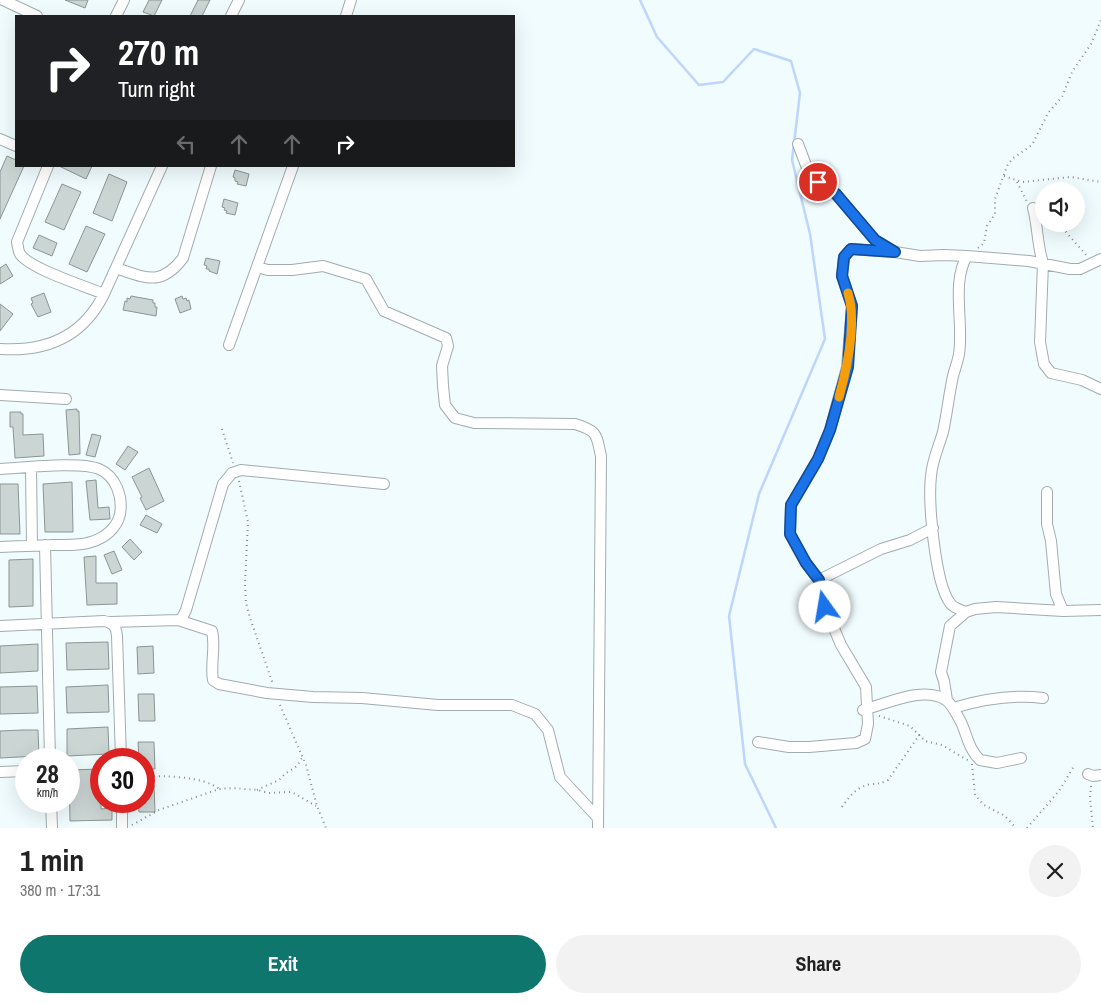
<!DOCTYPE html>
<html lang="en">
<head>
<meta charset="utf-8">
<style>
	:root { --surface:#fff; --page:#f2f2f2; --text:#222; --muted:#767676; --accent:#0f766e }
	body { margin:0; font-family:"Archivo Narrow",sans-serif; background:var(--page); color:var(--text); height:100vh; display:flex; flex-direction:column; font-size:19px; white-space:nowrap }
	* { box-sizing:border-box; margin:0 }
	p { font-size:16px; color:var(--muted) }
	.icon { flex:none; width:28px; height:28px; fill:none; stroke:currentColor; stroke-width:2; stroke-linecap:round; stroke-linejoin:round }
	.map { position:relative; height:828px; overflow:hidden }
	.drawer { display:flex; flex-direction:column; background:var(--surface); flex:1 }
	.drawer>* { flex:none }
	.top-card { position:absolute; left:15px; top:15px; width:500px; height:152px; border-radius:0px; box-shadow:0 5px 20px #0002; background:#202124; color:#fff; overflow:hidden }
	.controls { position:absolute; left:1035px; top:182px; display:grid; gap:10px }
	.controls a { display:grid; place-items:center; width:50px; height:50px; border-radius:50%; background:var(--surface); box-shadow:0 5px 20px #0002; font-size:25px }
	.speed { position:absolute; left:15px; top:748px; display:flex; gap:10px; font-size:25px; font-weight:700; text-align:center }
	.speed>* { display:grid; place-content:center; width:65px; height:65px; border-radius:50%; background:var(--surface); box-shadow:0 5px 20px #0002; line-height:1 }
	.speed small { font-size:12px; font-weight:400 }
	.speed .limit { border:8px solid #d22; background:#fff; color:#111 }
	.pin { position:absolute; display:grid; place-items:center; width:42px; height:42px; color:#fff; margin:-21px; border:2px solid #fff; border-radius:50%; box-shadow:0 1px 5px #0007 }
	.me { position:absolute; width:55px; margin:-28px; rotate:347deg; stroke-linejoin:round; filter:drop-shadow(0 0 4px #0008) }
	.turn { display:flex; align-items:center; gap:18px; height:105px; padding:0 20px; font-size:22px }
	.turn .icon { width:65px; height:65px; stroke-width:2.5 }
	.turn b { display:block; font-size:35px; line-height:42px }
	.lanes { display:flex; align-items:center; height:48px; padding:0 20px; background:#0003; justify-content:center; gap:25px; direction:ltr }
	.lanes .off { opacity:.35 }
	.round { display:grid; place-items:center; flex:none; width:52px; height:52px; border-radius:26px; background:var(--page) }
	.overview { display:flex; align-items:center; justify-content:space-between; height:85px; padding:0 20px }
	h1 { font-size:30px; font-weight:800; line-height:38px }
	.button { display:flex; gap:10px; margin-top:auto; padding:10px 20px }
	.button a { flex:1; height:58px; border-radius:30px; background:var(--accent); color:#fff; font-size:20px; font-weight:800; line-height:58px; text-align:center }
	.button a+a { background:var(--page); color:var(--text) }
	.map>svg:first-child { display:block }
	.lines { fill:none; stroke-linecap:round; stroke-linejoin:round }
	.stream { stroke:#bed5fd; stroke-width:2.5 }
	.building { fill:#cbd5d3; stroke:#8b9593 }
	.minor-casing { stroke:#a2acad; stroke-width:12 }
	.path { stroke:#848c8d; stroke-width:2; stroke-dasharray:1 4; stroke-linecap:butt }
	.minor { stroke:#fff; stroke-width:10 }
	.route-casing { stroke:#114b97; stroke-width:12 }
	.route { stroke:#1a73e8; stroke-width:9 }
	.slow { stroke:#f59e0b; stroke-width:9 }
</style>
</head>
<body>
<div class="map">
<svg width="1101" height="828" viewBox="0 0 1101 828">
	<rect width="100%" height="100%" fill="#f1fcfe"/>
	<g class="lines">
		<path class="stream" d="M640,0l17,37 42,48 24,-3 31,-33 37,12 9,32 -8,67 18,74 15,105 -66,155 -30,122 16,148 31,64"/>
	</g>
	<path class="building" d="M65,0h23l-3,8z
		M149,0h13l-8,16 -11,-4z
		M198,0h12l-8,16h-12z
		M7,156l9,4v6h8l-24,53v-47z
		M59,166h33l-6,13z
		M235,170l14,4 -3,12 -9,-2 1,-2 -3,-1v-3l-2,-1z
		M109,174l18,8 -15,39 -19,-8z
		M62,184l19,8 -17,38 -19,-8z
		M224,199l14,4 -3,12 -9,-2 1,-2 -3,-1 1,-2 -3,-1z
		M86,226l19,8 -18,38 -18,-8z
		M39,235l18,8 -5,13 -19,-8z
		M206,258l14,3 -3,13 -8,-3v-2h-3l1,-3 -3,-1z
		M6,264l7,12 -13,8v-16z
		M44,293l7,19 -13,5 -7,-13 2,-1 -2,-5z
		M131,296l22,4v3h2v4h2l-1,9 -33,-6 2,-9 2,1v-4l3,1z
		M182,296l1,3 3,-1 1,3 2,-1 2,9 -11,4 -5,-14z
		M0,304l13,10 -13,17z
		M77,409v2h2l1,43 -11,1 -3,-45z
		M10,412h11v2h2v21l20,-1 1,22 -29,2 -2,-31h-3z
		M92,434l9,2 -6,21 -9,-2z
		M128,446l10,6 -13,18 -9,-6z
		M149,468l15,33 -18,9 -6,-12 2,-1 -10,-20z
		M96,480l2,28 11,-1 1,12 -20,1 -4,-39z
		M72,482l1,50h-28l-2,-48z
		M0,484h18l2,50h-20z
		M146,515l16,9 -5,9 -17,-8z
		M130,539l12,13 -8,8 -12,-13z
		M114,551l8,19 -10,4 -8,-19z
		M96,556v27h21v21l-30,1 -3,-48z
		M33,559v47l-24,1v-47z
		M108,642l1,27 -42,1 -1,-27z
		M38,644v27l-38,2v-27z
		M153,646l1,27 -16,1 -1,-27z
		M108,685l1,27 -42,1 -1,-26z
		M37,686l1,27 -38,1v-27z
		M138,694h16l1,27h-16z
		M108,727l1,27 -42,2v-27z
		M22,730h16l1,26 -39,2v-27z
		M138,742h16l1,27h-11v-10h-5z
		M101,769v40l11,-1v12l-42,1 -1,-51z
		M144,785h10l1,27h-16l-1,-11h6z"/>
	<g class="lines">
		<g class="minor-casing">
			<path id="minor" d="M3,0l34,16
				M116,16l8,-16
				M231,16l8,-16
				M346,16l5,-16
				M0,139l16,7
				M798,144l11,29 9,9 18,12 39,46 20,12 25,4 24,-1 23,1
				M48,166l-31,76c1,4 1,9 3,12 10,15 65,32 84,40
				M1033,208c5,18 4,37 10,55l-3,79 4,22 7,9 31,7 19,9
				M895,252l-44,-3 -7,8 -2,19 10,30 -5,61 -17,63 -12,29 -27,46 -1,29 16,29 13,17 62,-31 29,-9 23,-12
				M257,267l11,3h24l31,-4 43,13 18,32 62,27 2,8 -6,20 1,20 2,19 10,13 19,5 101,1c23,7 21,10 26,32l-3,372
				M116,268c30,10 45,19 67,-10l28,-92
				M229,345l64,-179
				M0,349c46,3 83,-12 104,-55l58,-128
				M0,395l66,4
				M31,467l1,79
				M0,469c22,-1 80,-8 99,0 17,7 24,28 21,45 -3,14 -15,24 -29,28 -11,4 -25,3 -38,3 -17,1 -35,1 -53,2
				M1047,492v32l4,17 5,53 7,17
				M45,545l5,214
				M966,612c-5,-2 -13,-4 -16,-9 -15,-20 -22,-101 -19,-127 1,-15 8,-30 12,-44 4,-18 6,-38 10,-56 2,-8 5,-15 6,-22 5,-31 -8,-71 8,-98l62,5 41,8h10l21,-10
				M178,620l34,11c4,17 -2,33 1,49l6,4 48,9 46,4 49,1 76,7h74l23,9 13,16 12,47 38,41
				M111,622l67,-2 4,-2 4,-8 37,-126 9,-11 9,-3 143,14
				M0,626l104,-5c9,2 12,5 13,15l4,123
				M947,700l-3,-19 -3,-9 9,-46 16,-14 9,-3 21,-2 67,4 38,-1
				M953,708c30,-9 59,-14 90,-10
				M863,710c23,-6 61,-25 83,-10 6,4 11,15 15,22 6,13 8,28 19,38l17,3 24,-5
				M758,742l31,5h20l47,-4 9,-4 3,-15 -2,-37 -25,-42 -16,-38 -6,-27
				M0,772l26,-1
				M1088,774l5,2 8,-1
				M51,801l1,27
				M122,801v27"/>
		</g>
		<path class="path" d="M1004,176l18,6 49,-5 30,5
			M1017,182l10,20
			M1059,224l28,32
			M978,248l6,-5 3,-17 8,-12v-15l12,-33 5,-7 20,-14 16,-32 14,-16 10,-25 19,-28 10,-24
			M222,429l11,34
			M239,481l9,41 -3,62 1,19 4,15 23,66
			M280,705l26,60 11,41 9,22
			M879,716l31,10 15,15 17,4 27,16
			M972,764l3,31 9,10 21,11 11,12
			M144,776c19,0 60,0 75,13
			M1091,786l-1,12 3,30
			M257,790l22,-10 6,-6 12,-8 5,-8
			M842,807c8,-12 16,-21 30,-23 6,0 10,-1 16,-4l32,-46
			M132,825l27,-15 60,-21 14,-1 24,2 12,3 23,-1 24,14
			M1027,828l32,-37 15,-25"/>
		<use href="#minor" class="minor"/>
	</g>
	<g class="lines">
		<g class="route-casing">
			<path id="route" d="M818,182l18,12 39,46 20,12 -44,-3 -7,8 -2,19 10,30 -4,61 -18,63 -12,29 -27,46 -1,29 16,29 13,17 6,27"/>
		</g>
		<use href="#route" class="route"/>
		<path class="slow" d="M839,397c8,-29 18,-75 9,-104"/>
	</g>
</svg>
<div class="controls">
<a><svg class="icon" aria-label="sound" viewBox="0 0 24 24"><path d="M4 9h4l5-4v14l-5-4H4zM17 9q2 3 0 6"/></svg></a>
</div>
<div class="speed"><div>28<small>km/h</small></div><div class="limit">30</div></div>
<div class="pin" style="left:818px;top:182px;background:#d93025"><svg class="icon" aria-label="arrive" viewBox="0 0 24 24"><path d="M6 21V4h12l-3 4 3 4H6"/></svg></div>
<svg class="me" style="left:825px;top:607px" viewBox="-20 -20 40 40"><circle r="19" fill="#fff"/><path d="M0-13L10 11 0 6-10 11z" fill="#1a73e8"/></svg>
<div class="top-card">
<div class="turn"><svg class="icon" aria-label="right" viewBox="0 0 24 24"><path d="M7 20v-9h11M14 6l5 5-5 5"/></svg><div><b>270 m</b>Turn right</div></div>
<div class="lanes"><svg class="icon off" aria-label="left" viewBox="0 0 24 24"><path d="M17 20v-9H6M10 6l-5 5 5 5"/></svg><svg class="icon off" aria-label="ahead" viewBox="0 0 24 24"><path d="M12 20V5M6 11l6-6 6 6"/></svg><svg class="icon off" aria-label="ahead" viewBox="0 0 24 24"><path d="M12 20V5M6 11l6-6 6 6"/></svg><svg class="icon" aria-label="right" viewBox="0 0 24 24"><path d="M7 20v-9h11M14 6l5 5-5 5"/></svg></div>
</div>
</div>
<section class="drawer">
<div class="overview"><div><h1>1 min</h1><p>380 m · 17:31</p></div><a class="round"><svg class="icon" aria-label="close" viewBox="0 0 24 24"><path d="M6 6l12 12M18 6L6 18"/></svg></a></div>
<div class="button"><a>Exit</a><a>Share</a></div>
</section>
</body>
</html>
